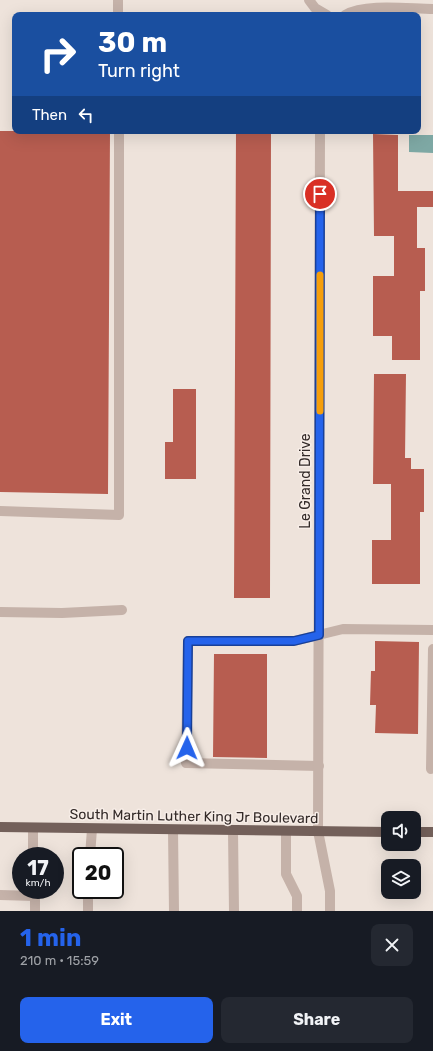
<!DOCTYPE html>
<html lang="en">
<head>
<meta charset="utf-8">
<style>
	:root { --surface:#171b24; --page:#242831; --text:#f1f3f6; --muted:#9ea1a6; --accent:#2563eb }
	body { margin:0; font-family:Rubik,sans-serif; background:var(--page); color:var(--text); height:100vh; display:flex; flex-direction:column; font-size:15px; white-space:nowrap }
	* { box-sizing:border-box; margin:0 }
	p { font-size:13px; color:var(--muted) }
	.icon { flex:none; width:22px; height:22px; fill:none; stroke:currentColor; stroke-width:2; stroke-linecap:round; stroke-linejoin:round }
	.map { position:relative; height:911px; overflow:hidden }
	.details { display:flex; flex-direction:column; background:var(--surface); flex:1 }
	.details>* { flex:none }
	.hud { position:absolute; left:12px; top:12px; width:409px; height:122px; border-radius:8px; box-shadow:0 4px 16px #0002; background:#1a4fa0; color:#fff; overflow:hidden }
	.controls { position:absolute; left:381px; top:811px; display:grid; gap:8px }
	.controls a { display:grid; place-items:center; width:40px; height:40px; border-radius:8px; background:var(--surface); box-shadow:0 4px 16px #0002; font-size:20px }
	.speed { position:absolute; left:12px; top:847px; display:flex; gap:8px; font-size:20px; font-weight:700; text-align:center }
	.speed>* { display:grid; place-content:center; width:52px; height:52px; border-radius:50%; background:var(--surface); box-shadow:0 4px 16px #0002; line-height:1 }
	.speed small { font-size:10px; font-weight:400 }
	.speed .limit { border:2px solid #111; border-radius:6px; background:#fff; color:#111 }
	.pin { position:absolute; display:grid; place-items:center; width:34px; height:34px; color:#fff; margin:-17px; border:2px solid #fff; border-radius:50%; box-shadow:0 1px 4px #0007 }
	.me { position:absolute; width:44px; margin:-22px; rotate:1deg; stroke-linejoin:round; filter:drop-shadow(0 0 3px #0008) }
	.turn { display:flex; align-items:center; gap:14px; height:84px; padding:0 20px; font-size:18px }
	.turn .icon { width:52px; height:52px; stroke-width:2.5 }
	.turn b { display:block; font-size:28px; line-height:34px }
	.then { display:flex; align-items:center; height:38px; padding:0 20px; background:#0003; gap:8px; font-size:15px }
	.round { display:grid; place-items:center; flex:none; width:42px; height:42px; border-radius:8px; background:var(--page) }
	.overview { display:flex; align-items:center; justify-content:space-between; height:68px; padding:0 20px }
	h1 { font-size:24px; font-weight:700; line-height:30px; color:var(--accent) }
	.action { display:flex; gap:8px; margin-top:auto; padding:8px 20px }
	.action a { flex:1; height:46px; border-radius:8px; background:var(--accent); color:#fff; font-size:16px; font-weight:700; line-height:46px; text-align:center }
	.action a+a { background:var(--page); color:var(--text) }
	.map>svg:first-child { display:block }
	.water { fill:#7ea8a4 }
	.building { fill:#b75d50 }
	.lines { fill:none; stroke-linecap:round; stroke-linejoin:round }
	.service { stroke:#c5b2a9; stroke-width:10 }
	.minor { stroke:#c5b2a9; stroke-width:10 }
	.primary { stroke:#73605a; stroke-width:10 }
	.route-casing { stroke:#184099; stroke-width:10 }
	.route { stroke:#2563eb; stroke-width:7 }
	.slow { stroke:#f59e0b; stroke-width:7 }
	.labels { text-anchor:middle; stroke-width:3; stroke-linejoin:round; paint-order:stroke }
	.street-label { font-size:14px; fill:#332a28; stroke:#f7ede7 }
</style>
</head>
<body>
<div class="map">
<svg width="433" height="911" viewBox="0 0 433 911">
	<rect width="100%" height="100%" fill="#eee3db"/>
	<path class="water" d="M409,135h24v18l-24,-1z"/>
	<path class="building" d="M0,131h110l-2,363 -108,-2z
		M236,131h35l-1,467h-36z
		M373,134l25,1v56h35v16h-16v41h8v43h-5v69h-28v-24h-19v-60h21v-40h-20z
		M374,374h32l-1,84h6v11h13v43h-4v72h-48v-44h19v-56h-18z
		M173,389h23v90h-31v-37h8z
		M375,641l44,1 -1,92 -43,-1 1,-28h-6l1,-34h4z
		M214,654h53v104l-54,-1z"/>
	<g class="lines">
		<path class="service" d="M118,0v15
			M309,0l6,8 12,7
			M0,511l119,4v-384
			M0,612l62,1 60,-3
			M319,766l-133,-3 2,-122h106l49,-12 90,1
			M431,769l2,-120
			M173,830l1,81
			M233,831l1,80
			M286,831v43l11,22v15
			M318,831l12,60v20
			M90,856l2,-27
			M0,895l35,1
			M88,911v-21"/>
		<path class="minor" d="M345,15c21,-12 64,-6 88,-6
			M318,831l2,-700
			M33,856v-28
			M35,890v21"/>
		<path class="primary" d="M0,827l388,5
			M414,832h19"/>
	</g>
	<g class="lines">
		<g class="route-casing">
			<path id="route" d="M187,748l1,-107h106l25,-6 1,-441"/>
		</g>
		<use href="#route" class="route"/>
		<path class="slow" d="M320,411v-136"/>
	</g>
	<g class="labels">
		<g class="street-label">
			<text transform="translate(305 481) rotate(-90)" y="5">Le Grand Drive</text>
			<text transform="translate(194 816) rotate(1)" y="5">South Martin Luther King Jr Boulevard</text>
		</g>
	</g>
</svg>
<div class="controls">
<a><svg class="icon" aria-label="sound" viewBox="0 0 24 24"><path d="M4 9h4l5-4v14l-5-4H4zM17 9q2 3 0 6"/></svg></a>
<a><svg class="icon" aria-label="layers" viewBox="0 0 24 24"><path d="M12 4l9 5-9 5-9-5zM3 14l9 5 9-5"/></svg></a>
</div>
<div class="speed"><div>17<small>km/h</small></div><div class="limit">20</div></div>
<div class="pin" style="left:320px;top:194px;background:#d93025"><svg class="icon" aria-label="arrive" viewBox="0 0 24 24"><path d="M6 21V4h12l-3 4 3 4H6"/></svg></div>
<svg class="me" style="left:187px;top:748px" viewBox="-20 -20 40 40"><path d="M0-17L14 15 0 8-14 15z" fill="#2563eb" stroke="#fff" stroke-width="4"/></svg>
<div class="hud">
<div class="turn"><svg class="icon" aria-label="right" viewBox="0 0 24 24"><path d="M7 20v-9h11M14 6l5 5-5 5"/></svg><div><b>30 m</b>Turn right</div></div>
<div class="then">Then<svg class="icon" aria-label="left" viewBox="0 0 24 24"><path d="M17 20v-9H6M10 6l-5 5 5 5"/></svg></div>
</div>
</div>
<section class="details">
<div class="overview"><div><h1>1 min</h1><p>210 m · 15:59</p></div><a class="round"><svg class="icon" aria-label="close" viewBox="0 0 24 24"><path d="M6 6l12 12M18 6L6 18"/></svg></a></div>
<div class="action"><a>Exit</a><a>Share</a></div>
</section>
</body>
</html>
